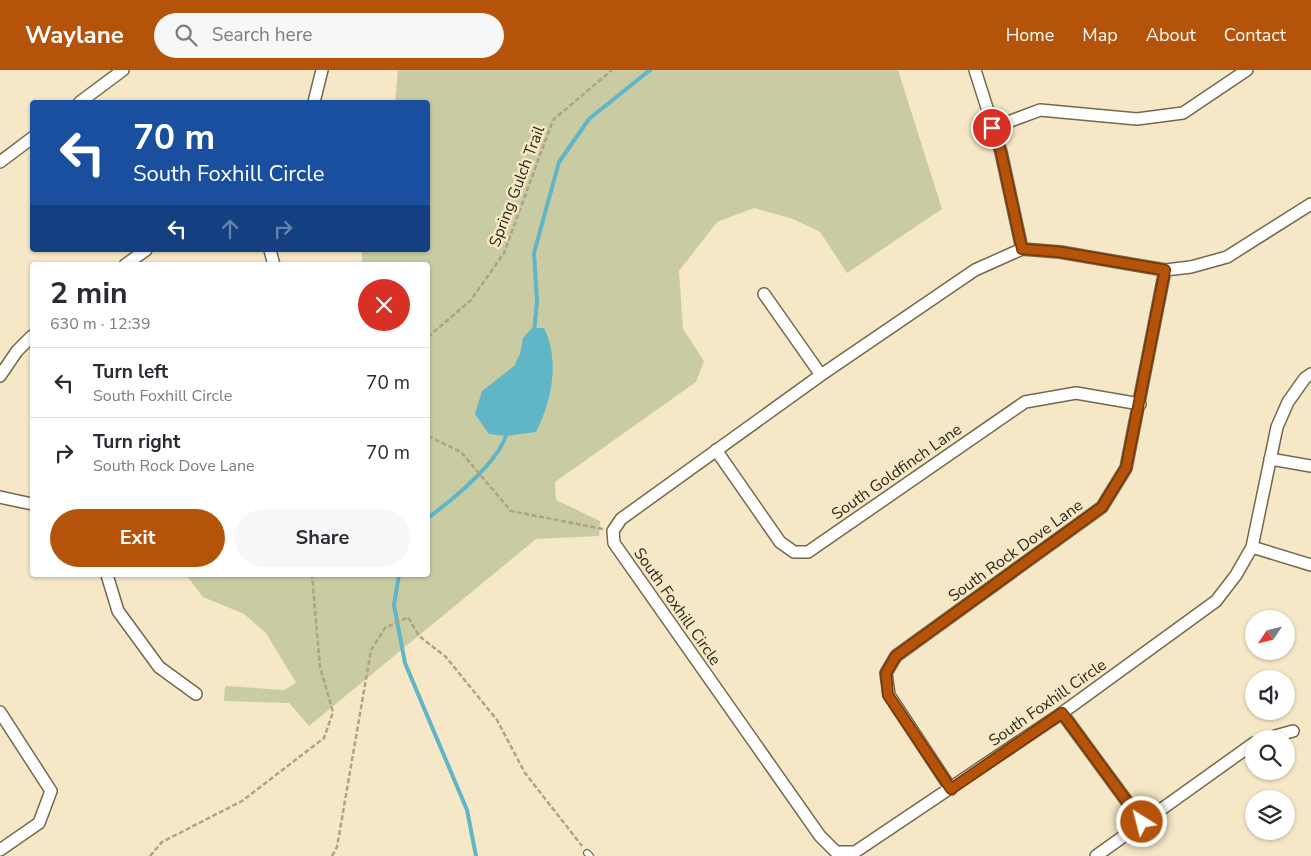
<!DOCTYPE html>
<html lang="en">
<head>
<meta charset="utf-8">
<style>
	:root { --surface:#fff; --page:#f7f7f7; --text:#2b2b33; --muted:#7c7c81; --line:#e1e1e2; --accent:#b45309 }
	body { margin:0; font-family:"Nunito Sans",sans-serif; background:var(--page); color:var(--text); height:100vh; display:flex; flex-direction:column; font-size:19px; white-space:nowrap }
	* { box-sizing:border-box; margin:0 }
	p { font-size:16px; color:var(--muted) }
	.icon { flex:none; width:28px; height:28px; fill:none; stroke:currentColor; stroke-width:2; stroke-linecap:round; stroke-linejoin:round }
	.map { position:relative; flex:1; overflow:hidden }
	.sheet { position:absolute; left:30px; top:192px; width:400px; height:315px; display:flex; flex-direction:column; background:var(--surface); border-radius:5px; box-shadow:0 1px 4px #0004 }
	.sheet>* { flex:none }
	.top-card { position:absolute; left:30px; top:30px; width:400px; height:152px; border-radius:5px; box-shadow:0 1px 4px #0004; background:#1a4fa0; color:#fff; overflow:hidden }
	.needle { width:32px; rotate:235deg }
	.tools { position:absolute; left:1245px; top:540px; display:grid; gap:10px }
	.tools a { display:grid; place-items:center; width:50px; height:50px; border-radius:50%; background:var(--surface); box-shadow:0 1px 4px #0004; font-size:25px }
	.pin { position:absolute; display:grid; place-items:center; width:42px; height:42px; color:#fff; margin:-21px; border:2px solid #fff; border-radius:50%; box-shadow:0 1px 5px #0007 }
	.me { position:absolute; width:55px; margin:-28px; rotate:324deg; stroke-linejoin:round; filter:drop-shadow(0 0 4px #0008) }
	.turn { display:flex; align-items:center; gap:18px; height:105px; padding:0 20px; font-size:22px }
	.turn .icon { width:65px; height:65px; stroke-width:2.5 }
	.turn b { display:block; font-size:35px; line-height:42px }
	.lanes { display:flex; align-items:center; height:48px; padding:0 20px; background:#0003; justify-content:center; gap:25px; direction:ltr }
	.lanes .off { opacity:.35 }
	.round { display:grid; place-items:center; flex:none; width:52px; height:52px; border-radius:26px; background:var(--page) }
	.summary { display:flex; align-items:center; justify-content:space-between; height:85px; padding:0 20px }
	h1 { font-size:30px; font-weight:700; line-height:38px }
	.button { display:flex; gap:10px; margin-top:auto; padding:10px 20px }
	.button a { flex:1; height:58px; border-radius:30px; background:var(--accent); color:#fff; font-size:20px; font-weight:700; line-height:58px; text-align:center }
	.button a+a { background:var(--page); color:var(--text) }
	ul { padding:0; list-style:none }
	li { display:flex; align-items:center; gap:15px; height:70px; padding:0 20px; border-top:1px solid var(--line) }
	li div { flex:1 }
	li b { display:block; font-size:19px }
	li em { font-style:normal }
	header { display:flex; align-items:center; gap:30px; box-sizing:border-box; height:70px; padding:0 25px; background:var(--accent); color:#fff }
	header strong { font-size:24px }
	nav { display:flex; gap:28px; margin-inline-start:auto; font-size:18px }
	.search { width:350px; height:45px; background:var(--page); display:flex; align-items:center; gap:12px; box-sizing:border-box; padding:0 18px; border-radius:28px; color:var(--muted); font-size:19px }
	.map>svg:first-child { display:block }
	.green { fill:#c9cca2 }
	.water { fill:#60b5c6 }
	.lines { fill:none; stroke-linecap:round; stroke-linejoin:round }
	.stream { stroke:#60b5c6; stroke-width:4 }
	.lane-casing { stroke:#75694b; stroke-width:8 }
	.street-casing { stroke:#75694b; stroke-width:14 }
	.path { stroke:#ada388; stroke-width:2.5; stroke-dasharray:5 2.5; stroke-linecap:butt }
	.lane { stroke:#fff; stroke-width:5.5 }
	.street { stroke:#fff; stroke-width:11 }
	.route-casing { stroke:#753606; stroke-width:12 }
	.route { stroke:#b45309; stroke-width:9 }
	.labels { text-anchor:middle; stroke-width:5; stroke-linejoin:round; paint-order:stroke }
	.street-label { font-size:16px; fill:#2d281b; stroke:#f6e8c6 }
</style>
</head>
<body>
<header>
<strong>Waylane</strong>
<div class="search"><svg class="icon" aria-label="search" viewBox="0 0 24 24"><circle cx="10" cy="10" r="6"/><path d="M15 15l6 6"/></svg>Search here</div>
<nav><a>Home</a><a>Map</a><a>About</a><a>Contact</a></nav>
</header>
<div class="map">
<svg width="1311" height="786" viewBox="0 0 1311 786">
	<rect width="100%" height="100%" fill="#f6e8c6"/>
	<path class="green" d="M398,0h500l44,139 -95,64 -27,-41 -27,-13 -39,-11 -37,14 -38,49 4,58 21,32 -8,21 -141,100 1,18 44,21 -1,15 -63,3 -227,187 -20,-23 -65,-2 1,-15 59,4 12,-7 -30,-50 -22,-19 -41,-17 -17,-22h242v-310h-66v-15h66v-148h-33z"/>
	<path class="water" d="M532,258h12c16,32 8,73 -8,104l-30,4 -17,-2 -14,-20 7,-23 32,-25 6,-12 3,-16z"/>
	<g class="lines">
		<path class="stream" d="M534,263l3,-32 -3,-48 25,-91 30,-43 61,-49
			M428,448c24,-18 70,-55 79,-85
			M399,505l-5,30 11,58 62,147 9,46"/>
		<g class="lane-casing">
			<path id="lane" d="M587,783l3,3"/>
		</g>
		<g class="street-casing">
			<path id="street" d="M975,0l26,82 21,97
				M80,32l43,-32
				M314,32l8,-32
				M992,58l48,-18 97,9 46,-6 64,-43
				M0,92l32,-24
				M1311,134l-84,53 -36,10 -26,3 -105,-18 -38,-3 -47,21 -154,105 -200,144 -8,12 1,12 206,293 16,16h19l207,-139 154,-112 20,-26 16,-28 25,-120 11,-25 17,-24 6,-4
				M270,180l4,15
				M125,195l21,-15
				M764,224l57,81
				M0,306l17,-25 15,-15
				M716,380l64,92 14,10h14l217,-150 51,-9 64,11
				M1270,389l41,7
				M0,427l32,7
				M1252,477l59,18
				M107,505l11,36 41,56 37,27
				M0,642l51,79 -12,32 -39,27
				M1062,643l80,109
				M1265,669l28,-8
				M951,719l-62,-94 -3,-22 10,-17 206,-149 24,-39 39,-198
				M1096,786l158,-113"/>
		</g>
		<path class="path" d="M428,267l43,-37 33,-47 49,-133 59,-50
			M428,366l33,16 50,59 92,18
			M150,786l12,-14 80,-41 82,-63 9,-26 -13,-45 -8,-92
			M332,786l5,-9 34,-197 14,-22 23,-11 11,19 27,21 51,63 28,53 57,73"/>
		<use href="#lane" class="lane"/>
		<use href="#street" class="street"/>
	</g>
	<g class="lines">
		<g class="route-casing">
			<path id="route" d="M992,58l9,24 21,97 38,3 105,18 -39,198 -24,39 -206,149 -10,17 2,22 63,94 111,-76 80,109"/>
		</g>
		<use href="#route" class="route"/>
	</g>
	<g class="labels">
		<g class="street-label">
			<text transform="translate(516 116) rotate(-69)" y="6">Spring Gulch Trail</text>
			<text transform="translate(896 401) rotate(-35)" y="6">South Goldfinch Lane</text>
			<text transform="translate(1015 480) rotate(-36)" y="6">South Rock Dove Lane</text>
			<text transform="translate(678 536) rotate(55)" y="6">South Foxhill Circle</text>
			<text transform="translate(1047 632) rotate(-35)" y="6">South Foxhill Circle</text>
		</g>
	</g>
</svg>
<div class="tools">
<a><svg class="needle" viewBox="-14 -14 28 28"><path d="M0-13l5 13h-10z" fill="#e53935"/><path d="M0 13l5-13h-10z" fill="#7c7c81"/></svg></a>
<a><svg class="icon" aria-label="sound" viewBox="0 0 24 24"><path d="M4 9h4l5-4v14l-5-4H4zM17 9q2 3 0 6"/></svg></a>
<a><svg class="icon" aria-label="search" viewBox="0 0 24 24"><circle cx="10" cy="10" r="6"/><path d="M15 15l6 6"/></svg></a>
<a><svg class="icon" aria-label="layers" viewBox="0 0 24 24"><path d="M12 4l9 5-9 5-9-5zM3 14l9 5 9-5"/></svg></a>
</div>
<div class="pin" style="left:992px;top:58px;background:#d93025"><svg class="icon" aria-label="arrive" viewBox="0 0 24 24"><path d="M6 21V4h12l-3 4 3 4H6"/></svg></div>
<svg class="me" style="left:1142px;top:752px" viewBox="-20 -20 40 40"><circle r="17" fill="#b45309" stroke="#fff" stroke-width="3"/><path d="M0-11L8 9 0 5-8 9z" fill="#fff"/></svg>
<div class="top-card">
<div class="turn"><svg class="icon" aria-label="left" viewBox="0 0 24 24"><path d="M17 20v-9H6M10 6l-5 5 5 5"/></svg><div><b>70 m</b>South Foxhill Circle</div></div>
<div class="lanes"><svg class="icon" aria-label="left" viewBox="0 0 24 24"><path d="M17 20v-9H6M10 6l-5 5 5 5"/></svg><svg class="icon off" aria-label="ahead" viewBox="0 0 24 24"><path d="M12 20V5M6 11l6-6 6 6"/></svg><svg class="icon off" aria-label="right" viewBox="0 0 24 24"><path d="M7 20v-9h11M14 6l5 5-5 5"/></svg></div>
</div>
<section class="sheet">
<div class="summary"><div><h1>2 min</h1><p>630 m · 12:39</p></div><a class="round" style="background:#d93025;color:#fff"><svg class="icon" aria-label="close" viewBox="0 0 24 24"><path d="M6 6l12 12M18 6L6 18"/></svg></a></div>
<ul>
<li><svg class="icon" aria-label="left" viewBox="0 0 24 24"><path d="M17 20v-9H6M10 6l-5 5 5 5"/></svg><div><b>Turn left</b><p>South Foxhill Circle</p></div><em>70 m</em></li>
<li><svg class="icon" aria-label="right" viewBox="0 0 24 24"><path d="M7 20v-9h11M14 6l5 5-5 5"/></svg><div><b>Turn right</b><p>South Rock Dove Lane</p></div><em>70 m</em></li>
</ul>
<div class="button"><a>Exit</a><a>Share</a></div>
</section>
</div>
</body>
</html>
